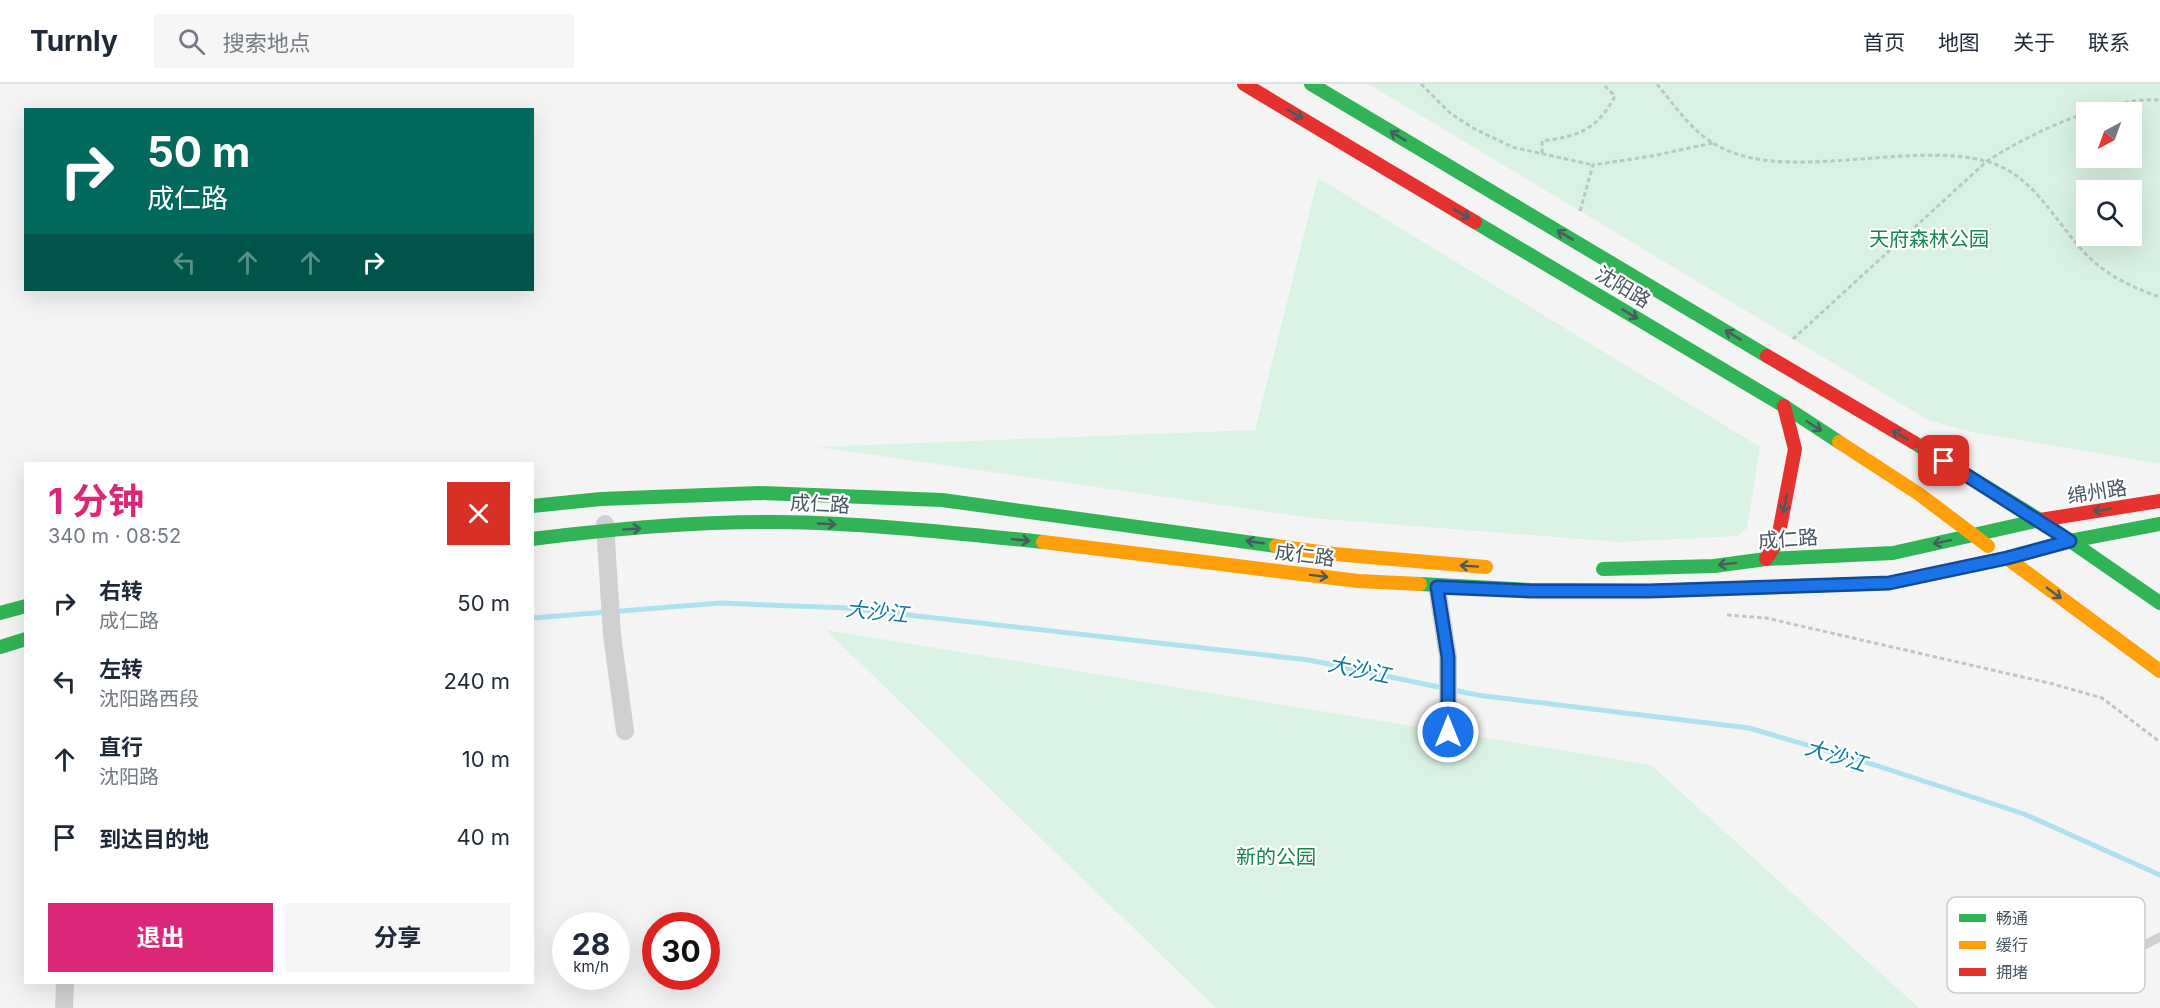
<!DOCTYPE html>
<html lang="zh">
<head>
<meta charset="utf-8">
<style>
	:root { --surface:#fff; --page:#f6f6f7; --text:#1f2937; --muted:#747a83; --line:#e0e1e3; --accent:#db2777 }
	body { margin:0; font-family:Inter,"Noto Sans SC",sans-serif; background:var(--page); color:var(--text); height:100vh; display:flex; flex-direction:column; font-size:22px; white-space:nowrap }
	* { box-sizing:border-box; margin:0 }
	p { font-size:20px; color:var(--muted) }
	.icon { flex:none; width:33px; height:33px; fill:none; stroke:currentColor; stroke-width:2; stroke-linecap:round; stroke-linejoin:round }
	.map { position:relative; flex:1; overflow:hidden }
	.side { position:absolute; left:24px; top:378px; width:510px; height:522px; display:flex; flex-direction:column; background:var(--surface); border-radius:0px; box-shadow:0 6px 24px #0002 }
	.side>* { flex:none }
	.hud { position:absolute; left:24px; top:24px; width:510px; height:183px; border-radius:0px; box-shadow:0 6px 24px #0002; background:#00695c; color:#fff; overflow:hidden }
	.needle { width:39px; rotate:221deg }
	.fabs { position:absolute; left:2076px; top:18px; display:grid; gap:12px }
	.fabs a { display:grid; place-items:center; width:66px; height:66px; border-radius:0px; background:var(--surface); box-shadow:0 6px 24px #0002; font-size:30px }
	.speed { position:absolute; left:552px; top:828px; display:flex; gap:12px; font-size:30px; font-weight:700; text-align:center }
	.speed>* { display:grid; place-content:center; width:78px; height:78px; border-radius:50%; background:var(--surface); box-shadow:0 6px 24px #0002; line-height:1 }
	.speed small { font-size:15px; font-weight:400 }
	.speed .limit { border:9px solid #d22; background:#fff; color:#111 }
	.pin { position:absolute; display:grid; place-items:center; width:51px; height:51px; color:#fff; margin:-26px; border-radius:12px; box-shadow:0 3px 9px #0006 }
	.me { position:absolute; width:66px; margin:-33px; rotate:0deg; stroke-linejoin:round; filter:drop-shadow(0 0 4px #0008) }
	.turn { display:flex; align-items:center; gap:21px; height:126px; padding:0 24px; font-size:27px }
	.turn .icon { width:78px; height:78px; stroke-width:2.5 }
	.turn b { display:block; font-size:42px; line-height:51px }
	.lanes { display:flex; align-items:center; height:57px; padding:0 24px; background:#0003; justify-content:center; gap:30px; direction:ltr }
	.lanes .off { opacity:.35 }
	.round { display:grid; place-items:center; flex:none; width:63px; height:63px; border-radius:0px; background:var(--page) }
	.headline { display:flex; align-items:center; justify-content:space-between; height:102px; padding:0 24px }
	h1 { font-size:36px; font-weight:700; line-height:45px; color:var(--accent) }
	.cta { display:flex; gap:12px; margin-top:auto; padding:12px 24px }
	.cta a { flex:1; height:69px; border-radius:0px; background:var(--accent); color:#fff; font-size:24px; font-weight:700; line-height:69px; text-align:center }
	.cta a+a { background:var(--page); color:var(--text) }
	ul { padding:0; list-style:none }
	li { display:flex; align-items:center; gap:18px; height:78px; padding:0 24px }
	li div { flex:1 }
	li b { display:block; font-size:22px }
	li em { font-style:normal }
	header { display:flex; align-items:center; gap:36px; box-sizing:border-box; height:84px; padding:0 30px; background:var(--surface); border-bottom:2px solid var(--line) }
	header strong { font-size:28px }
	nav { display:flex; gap:33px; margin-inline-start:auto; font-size:21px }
	.search { width:420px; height:54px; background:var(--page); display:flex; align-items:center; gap:15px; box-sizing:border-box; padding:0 21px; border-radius:0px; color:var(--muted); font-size:22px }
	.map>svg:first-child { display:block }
	.green { fill:#d9f2e3; fill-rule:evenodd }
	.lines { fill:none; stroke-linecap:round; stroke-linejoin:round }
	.stream { stroke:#aee2f0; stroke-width:5 }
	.path { stroke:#bcc7c4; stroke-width:3; stroke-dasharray:4.5 3; stroke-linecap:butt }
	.lane { stroke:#ced0d2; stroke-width:9 }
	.street { stroke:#ced0d2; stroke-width:18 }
	.fast { stroke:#30b455; stroke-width:14 }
	.slow { stroke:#ff9f0a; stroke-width:14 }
	.jam { stroke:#e5322d; stroke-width:14 }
	.oneway { stroke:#495b60 }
	.route-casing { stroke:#114b97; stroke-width:15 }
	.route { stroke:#1a73e8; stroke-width:10 }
	.labels { text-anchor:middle; stroke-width:4.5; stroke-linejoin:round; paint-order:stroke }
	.park-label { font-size:20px; fill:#17864f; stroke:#fff }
	.street-label { font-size:20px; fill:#4a5661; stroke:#fff }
	.water-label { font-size:21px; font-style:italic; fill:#0c7c9b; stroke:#fff }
	.key { fill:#fff; stroke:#c9ccd0; stroke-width:1.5 }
	.key-label { font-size:16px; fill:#4a5661 }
</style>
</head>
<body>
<header>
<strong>Turnly</strong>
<div class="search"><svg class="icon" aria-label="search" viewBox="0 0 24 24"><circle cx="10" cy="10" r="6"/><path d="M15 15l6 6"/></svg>搜索地点</div>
<nav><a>首页</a><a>地图</a><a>关于</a><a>联系</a></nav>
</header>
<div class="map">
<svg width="2160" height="924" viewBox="0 0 2160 924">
	<rect width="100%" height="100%" fill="#f4f4f4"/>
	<path class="green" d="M1368,0h792v380l-193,-33 -39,-11zM2086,28h46v46h-46zM2086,106h46v46h-46z
		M1318,94l442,269 -13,81 -9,8 -119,6 -308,-24 -493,-71 437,-17z
		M826,546l825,135 268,243h-703z"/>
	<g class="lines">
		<path class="stream" d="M532,534l189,-15 125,5 463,52 168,35 272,33 126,37 149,49 136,61"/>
		<path class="path" d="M1421,0l29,29 23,15 39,19 81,18
			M1657,0c17,21 33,45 56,59 67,43 192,-3 272,18 52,13 71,66 108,100 19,17 43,28 67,36
			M2088,28c23,-7 48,-14 72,-12
			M1542,69v-12c37,-5 55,-11 73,-45l-12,-12
			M1580,127l13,-46 59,-9 61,-13
			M1793,255l194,-178c32,-20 64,-36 99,-48
			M1727,531l39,3 287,66 49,14 58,44"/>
		<path class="lane" d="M2133,867l27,-14"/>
		<path class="street" d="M605,440l7,111 13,96
			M1437,503l11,70v75
			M64,924l1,-26"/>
		<path class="fast" d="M1311,0l456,272
			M1475,138l309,184 55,36
			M1913,358l127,78
			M532,422l69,-7 158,-6 183,7 334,46
			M532,455c82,-10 164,-18 246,-17 89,1 177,11 265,20
			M2007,474l63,-17 90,-17
			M1603,485l111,-3 52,-7 127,-6 147,-33 120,83
			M1420,500l110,6 119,1 180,-6
			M0,529l26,-7
			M0,563l26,-8"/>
		<path class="slow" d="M1839,358l80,52 69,52
			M1043,458l315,39 62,3
			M1276,462l58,8 152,13
			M1829,501l60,-2 118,-25 153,113"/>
		<path class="jam" d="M1244,0l231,138
			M1767,272l146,86
			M2040,436l120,-19
			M1766,475l10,-15 3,-11 16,-84 -11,-43"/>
	</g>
	<defs><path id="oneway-shaft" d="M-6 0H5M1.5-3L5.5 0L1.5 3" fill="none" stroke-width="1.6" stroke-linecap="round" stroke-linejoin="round" transform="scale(1.5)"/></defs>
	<g class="oneway">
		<use href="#oneway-shaft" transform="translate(1295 30) rotate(31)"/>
		<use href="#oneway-shaft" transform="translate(1398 52) rotate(-149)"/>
		<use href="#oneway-shaft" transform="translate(1462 130) rotate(31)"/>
		<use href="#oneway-shaft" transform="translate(1565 151) rotate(-149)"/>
		<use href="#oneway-shaft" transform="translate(1630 230) rotate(31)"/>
		<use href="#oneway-shaft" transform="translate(1733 251) rotate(-149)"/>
		<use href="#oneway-shaft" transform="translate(1814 342) rotate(33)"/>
		<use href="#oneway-shaft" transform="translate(1900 351) rotate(-149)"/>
		<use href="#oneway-shaft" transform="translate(1785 420) rotate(101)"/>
		<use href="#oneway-shaft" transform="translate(2102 426) rotate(171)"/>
		<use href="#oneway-shaft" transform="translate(827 440) rotate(3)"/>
		<use href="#oneway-shaft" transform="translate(632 445) rotate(-4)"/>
		<use href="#oneway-shaft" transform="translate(1021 456) rotate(6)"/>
		<use href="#oneway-shaft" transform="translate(1255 458) rotate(-172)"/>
		<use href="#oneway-shaft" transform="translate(1942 458) rotate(168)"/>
		<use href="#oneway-shaft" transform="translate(1727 480) rotate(173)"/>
		<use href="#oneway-shaft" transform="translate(1469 482) rotate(-176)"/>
		<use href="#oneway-shaft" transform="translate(1319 492) rotate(7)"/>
		<use href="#oneway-shaft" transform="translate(2054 509) rotate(37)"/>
	</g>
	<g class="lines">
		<g class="route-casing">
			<path id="route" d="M1448,648v-75l-11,-70 93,4h120l239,-8 118,-25 63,-17 -126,-80"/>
		</g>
		<use href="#route" class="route"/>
	</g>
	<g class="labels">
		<g class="park-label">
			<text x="1929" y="162">天府森林公园</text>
			<text x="1276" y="780">新的公园</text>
		</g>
		<g class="street-label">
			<text transform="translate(1623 203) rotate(31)" y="7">沈阳路</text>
			<text transform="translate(2097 408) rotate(-9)" y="7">绵州路</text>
			<text transform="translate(820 420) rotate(3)" y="7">成仁路</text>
			<text transform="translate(1788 455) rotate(-4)" y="7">成仁路</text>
			<text transform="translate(1305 471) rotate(7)" y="7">成仁路</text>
		</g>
		<g class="water-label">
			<text transform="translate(877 528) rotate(6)" y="7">大沙江</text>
			<text transform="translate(1359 586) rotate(12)" y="7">大沙江</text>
			<text transform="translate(1836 672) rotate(17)" y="7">大沙江</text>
		</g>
	</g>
	<rect x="1947" y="813" width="198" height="96" rx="9" class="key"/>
	<rect x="1959" y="830" width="27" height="8" fill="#30b455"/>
	<rect x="1959" y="857" width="27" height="8" fill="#ff9f0a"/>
	<rect x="1959" y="884" width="27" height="8" fill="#e5322d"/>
	<g class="key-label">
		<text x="1996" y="840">畅通</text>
		<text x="1996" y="867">缓行</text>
		<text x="1996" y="894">拥堵</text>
	</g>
</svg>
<div class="fabs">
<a><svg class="needle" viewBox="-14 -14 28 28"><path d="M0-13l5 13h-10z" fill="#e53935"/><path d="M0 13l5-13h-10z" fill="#747a83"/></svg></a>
<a><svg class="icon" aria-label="search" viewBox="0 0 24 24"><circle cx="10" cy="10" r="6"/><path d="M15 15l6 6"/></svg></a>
</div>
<div class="speed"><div>28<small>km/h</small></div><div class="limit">30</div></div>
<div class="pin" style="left:1944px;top:377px;background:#d93025"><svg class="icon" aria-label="arrive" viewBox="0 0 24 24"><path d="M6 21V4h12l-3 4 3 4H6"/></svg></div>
<svg class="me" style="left:1448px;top:648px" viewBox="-20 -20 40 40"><circle r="17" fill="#1a73e8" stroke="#fff" stroke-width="3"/><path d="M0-11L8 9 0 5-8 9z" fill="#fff"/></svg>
<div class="hud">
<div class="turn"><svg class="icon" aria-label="right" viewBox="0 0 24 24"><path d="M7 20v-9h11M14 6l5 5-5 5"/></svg><div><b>50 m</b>成仁路</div></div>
<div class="lanes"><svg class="icon off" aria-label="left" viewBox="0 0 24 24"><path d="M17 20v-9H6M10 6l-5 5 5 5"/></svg><svg class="icon off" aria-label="ahead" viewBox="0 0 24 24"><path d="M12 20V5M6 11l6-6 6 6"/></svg><svg class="icon off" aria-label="ahead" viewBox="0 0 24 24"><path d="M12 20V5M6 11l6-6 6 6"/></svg><svg class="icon" aria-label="right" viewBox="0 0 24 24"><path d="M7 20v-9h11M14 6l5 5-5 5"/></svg></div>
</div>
<section class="side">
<div class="headline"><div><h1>1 分钟</h1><p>340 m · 08:52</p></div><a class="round" style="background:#d93025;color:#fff"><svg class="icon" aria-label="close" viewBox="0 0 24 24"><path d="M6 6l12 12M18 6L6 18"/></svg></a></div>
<ul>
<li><svg class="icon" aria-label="right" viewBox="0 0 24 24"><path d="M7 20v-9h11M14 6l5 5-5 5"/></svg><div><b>右转</b><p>成仁路</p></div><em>50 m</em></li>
<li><svg class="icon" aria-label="left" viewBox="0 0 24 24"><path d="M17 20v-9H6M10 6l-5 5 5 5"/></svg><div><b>左转</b><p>沈阳路西段</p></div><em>240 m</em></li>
<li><svg class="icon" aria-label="ahead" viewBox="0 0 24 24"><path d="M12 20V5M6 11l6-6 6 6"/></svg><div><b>直行</b><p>沈阳路</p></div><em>10 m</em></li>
<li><svg class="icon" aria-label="arrive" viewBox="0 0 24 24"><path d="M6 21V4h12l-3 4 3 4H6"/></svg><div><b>到达目的地</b></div><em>40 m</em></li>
</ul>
<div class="cta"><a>退出</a><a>分享</a></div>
</section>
</div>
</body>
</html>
